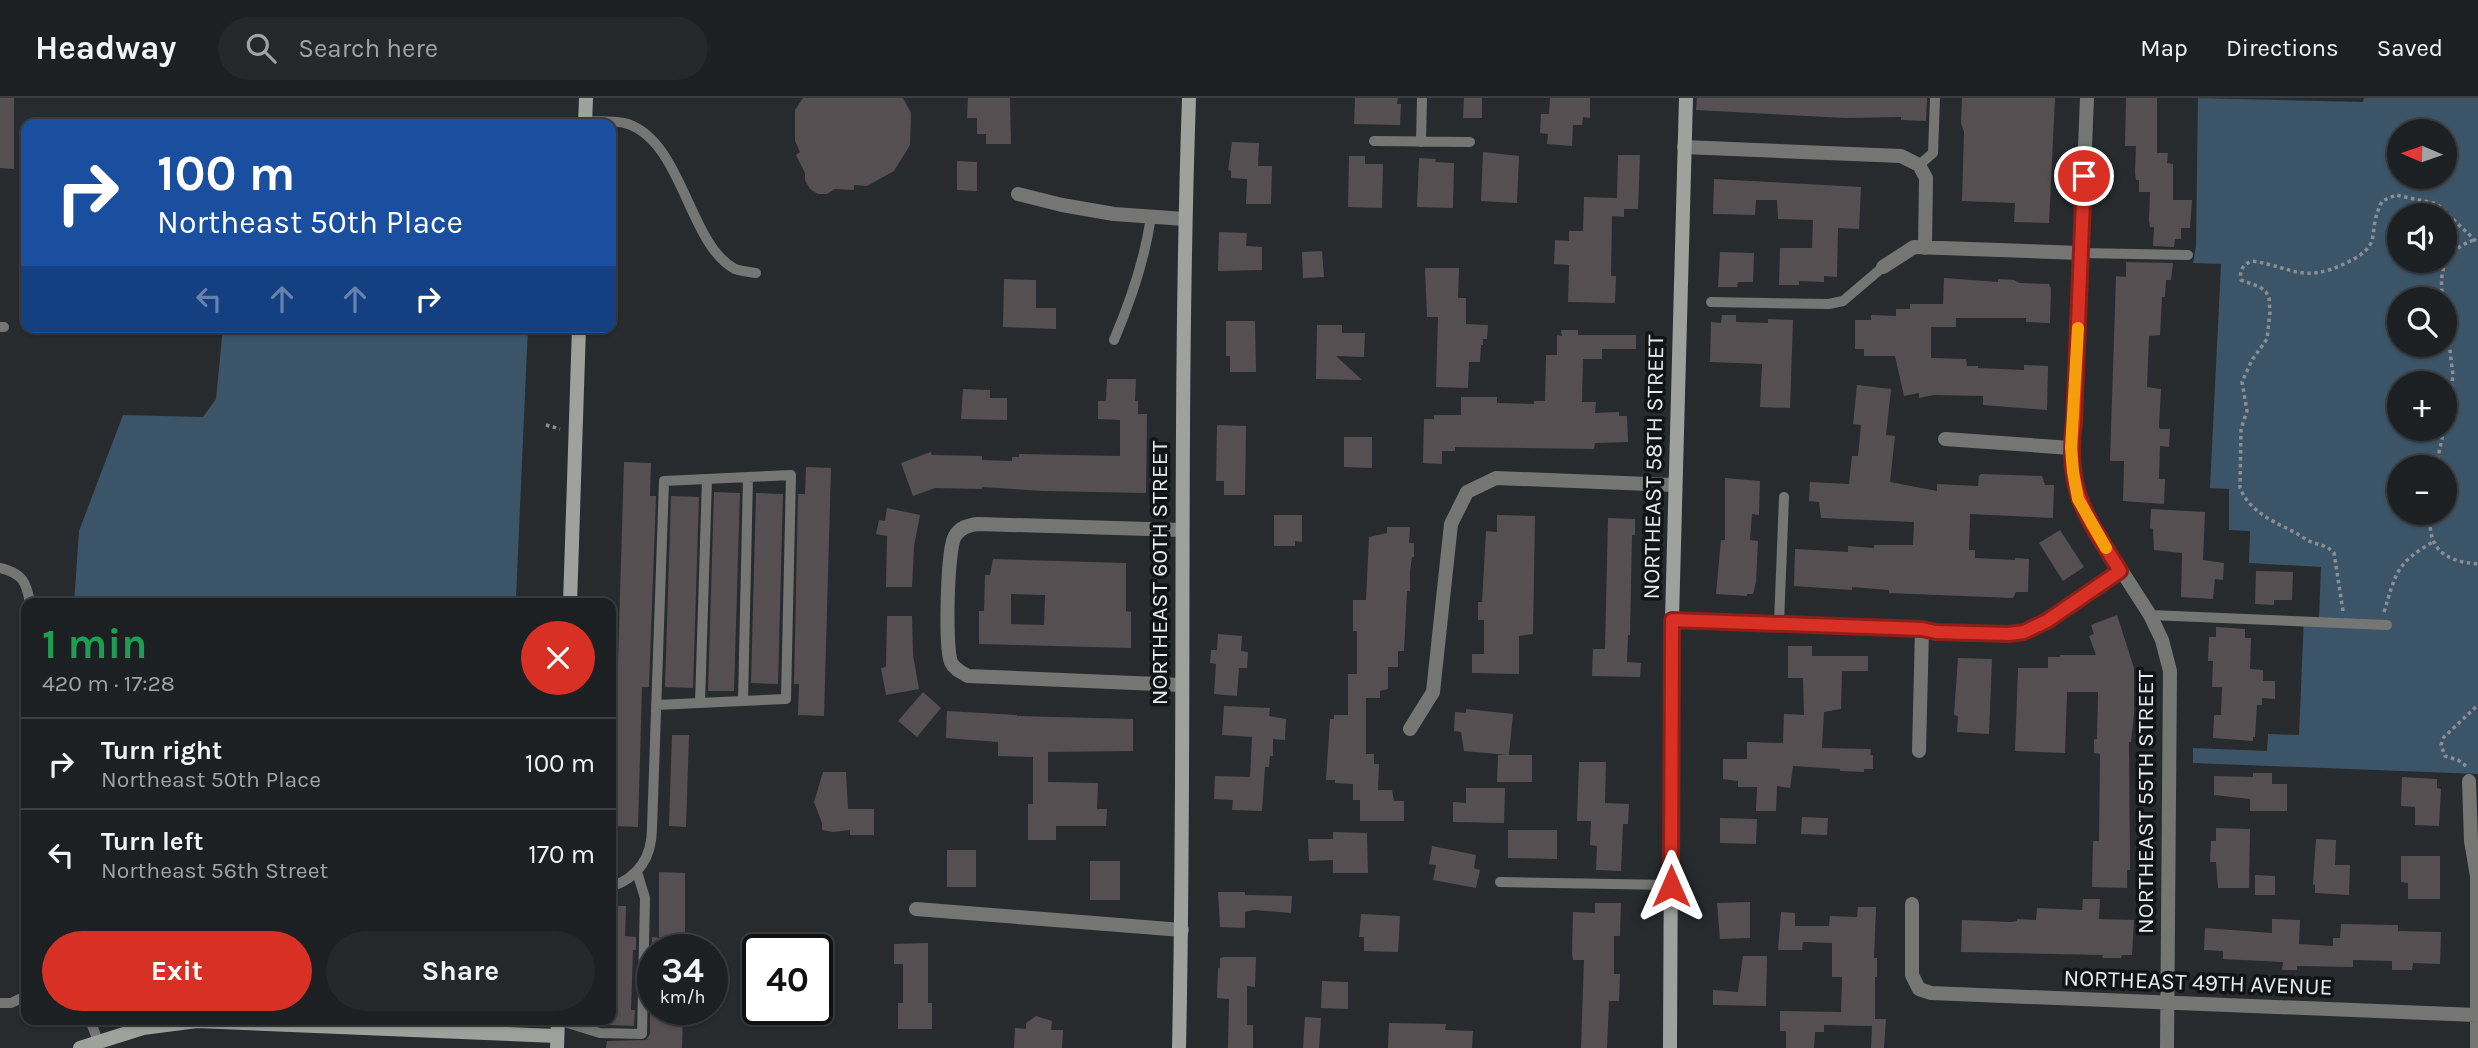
<!DOCTYPE html>
<html lang="en">
<head>
<meta charset="utf-8">
<style>
	:root { --surface:#1d2022; --page:#25282a; --text:#f1f3f6; --muted:#a0a3a5; --line:#3b3e40; --accent:#d93025 }
	body { margin:0; font-family:Karla,sans-serif; background:var(--page); color:var(--text); height:100vh; display:flex; flex-direction:column; font-size:26px; white-space:nowrap }
	* { box-sizing:border-box; margin:0 }
	p { font-size:23px; color:var(--muted) }
	.icon { flex:none; width:38px; height:38px; fill:none; stroke:currentColor; stroke-width:2; stroke-linecap:round; stroke-linejoin:round }
	.map { position:relative; flex:1; overflow:hidden }
	.panel { position:absolute; left:21px; top:500px; width:595px; height:427px; display:flex; flex-direction:column; background:var(--surface); border-radius:14px; box-shadow:0 2px 5px #0004,0 0 0 2px var(--line) }
	.panel>* { flex:none }
	.top-card { position:absolute; left:21px; top:21px; width:595px; height:214px; border-radius:14px; box-shadow:0 2px 5px #0004,0 0 0 2px var(--line); background:#1a4fa0; color:#fff; overflow:hidden }
	.needle { width:46px; rotate:272deg }
	.buttons { position:absolute; left:2387px; top:21px; display:grid; gap:14px }
	.buttons a { display:grid; place-items:center; width:70px; height:70px; border-radius:50%; background:var(--surface); box-shadow:0 2px 5px #0004,0 0 0 2px var(--line); font-size:35px }
	.speed { position:absolute; left:637px; top:836px; display:flex; gap:14px; font-size:35px; font-weight:700; text-align:center }
	.speed>* { display:grid; place-content:center; width:91px; height:91px; border-radius:50%; background:var(--surface); box-shadow:0 2px 5px #0004,0 0 0 2px var(--line); line-height:1 }
	.speed small { font-size:18px; font-weight:400 }
	.speed .limit { border:4px solid #111; border-radius:10px; background:#fff; color:#111 }
	.pin { position:absolute; display:grid; place-items:center; width:60px; height:60px; color:#fff; margin:-30px; border:4px solid #fff; border-radius:50%; box-shadow:0 2px 7px #0007 }
	.me { position:absolute; width:77px; margin:-38px; rotate:0deg; stroke-linejoin:round; filter:drop-shadow(0 0 5px #0008) }
	.turn { display:flex; align-items:center; gap:24px; height:147px; padding:0 21px; font-size:32px }
	.turn .icon { width:91px; height:91px; stroke-width:2.5 }
	.turn b { display:block; font-size:49px; line-height:60px }
	.lanes { display:flex; align-items:center; height:66px; padding:0 21px; background:#0003; justify-content:center; gap:35px; direction:ltr }
	.lanes .off { opacity:.35 }
	.round { display:grid; place-items:center; flex:none; width:74px; height:74px; border-radius:37px; background:var(--page) }
	.head { display:flex; align-items:center; justify-content:space-between; height:119px; padding:0 21px }
	h1 { font-size:42px; font-weight:700; line-height:52px; color:#1e9e55 }
	.primary-button { display:flex; gap:14px; margin-top:auto; padding:14px 21px }
	.primary-button a { flex:1; height:80px; border-radius:42px; background:var(--accent); color:#fff; font-size:28px; font-weight:700; line-height:80px; text-align:center }
	.primary-button a+a { background:var(--page); color:var(--text) }
	ul { padding:0; list-style:none }
	li { display:flex; align-items:center; gap:21px; height:91px; padding:0 21px; border-top:2px solid var(--line) }
	li div { flex:1 }
	li b { display:block; font-size:26px }
	li em { font-style:normal }
	header { display:flex; align-items:center; gap:42px; box-sizing:border-box; height:98px; padding:0 35px; background:var(--surface); border-bottom:2px solid var(--line) }
	header strong { font-size:33px }
	nav { display:flex; gap:38px; margin-inline-start:auto; font-size:24px }
	.search { width:490px; height:63px; background:var(--page); display:flex; align-items:center; gap:18px; box-sizing:border-box; padding:0 24px; border-radius:38px; color:var(--muted); font-size:26px }
	.map>svg:first-child { display:block }
	.green { fill:#3b5468; fill-rule:evenodd }
	.building { fill:#564f51; fill-rule:evenodd }
	.lines { fill:none; stroke-linecap:round; stroke-linejoin:round }
	.path { stroke:#8b8e91; stroke-width:3.5; stroke-dasharray:3.5 3.5; stroke-linecap:butt }
	.lane { stroke:#757674; stroke-width:10 }
	.street { stroke:#757674; stroke-width:14 }
	.secondary { stroke:#9fa19d; stroke-width:14 }
	.route-casing { stroke:#8d1f18; stroke-width:18 }
	.route { stroke:#d93025; stroke-width:12 }
	.slow { stroke:#f59e0b; stroke-width:12 }
	.labels { text-anchor:middle; stroke-width:7; stroke-linejoin:round; paint-order:stroke }
	.street-label { font-size:23px; fill:#e7eaec; stroke:#111315 }
</style>
</head>
<body>
<header>
<strong>Headway</strong>
<div class="search"><svg class="icon" aria-label="search" viewBox="0 0 24 24"><circle cx="10" cy="10" r="6"/><path d="M15 15l6 6"/></svg>Search here</div>
<nav><a>Map</a><a>Directions</a><a>Saved</a></nav>
</header>
<div class="map">
<svg width="2478" height="950" viewBox="0 0 2478 950">
	<rect width="100%" height="100%" fill="#272b2e"/>
	<path class="green" d="M2198,0l165,4 1,-4h114v676l-285,-11v-15l74,3 1,-17 31,1 5,-118 15,1 2,-51 -72,-4 1,-32 -21,-1v-41l-19,-1 11,-224 -28,-1 3,-17zM2399,33h46v46h-46zM2399,117h46v46h-46zM2399,201h46v46h-46zM2399,285h46v46h-46zM2399,369h46v46h-46z
		M223,229h305l-12,270 -8,7h-434l5,-73 44,-116 80,2 13,-18z"/>
	<path class="building" d="M0,0h14v71l-14,-1z
		M803,0h100l8,15 -1,32 -16,26 -27,15 -13,-1v5l-19,-1 -8,5h-9l-8,-5 -5,-9v-7l-9,-18 4,-3 -5,-11v-31z
		M968,0h42l1,46h-25v-10h-9v-16h-10z
		M1355,0h43l-1,6h4l-1,21 -46,-1z
		M1464,0h18v20h-19z
		M1550,0h40v20l-7,-1 -1,8h-9l-1,21 -25,-2 1,-10 -8,-1 1,-19h8z
		M1697,0h230l-1,23 -25,-1v-3l-56,1 -149,-8z
		M1962,0h93l-6,125 -35,-1 1,-19 -53,-2 2,-69 -3,-9z
		M2126,0h31v55h11l-1,10 6,1v36h19l-2,28h-9v11h-6l-1,8 -21,-1 1,-19h-4l-1,-7 1,-28h-11v-12h-3l-1,-7 1,-27h-11z
		M1232,44l27,1 -1,23h14l-1,38h-25l1,-25 -16,-1v-7l-3,-1z
		M1483,54l36,4 -2,47 -36,-2z
		M1618,57h22l-2,54h-14v8l-12,-1 -1,60h5l-1,27 -47,-1 1,-37 -15,-1 1,-24 14,1v-10h14l1,-34 33,1z
		M1349,58h16v8h18l-1,44 -34,-1z
		M1419,60l17,1 -1,3 19,1 -1,45 -36,-1z
		M957,63l20,1v29l-20,-1z
		M1714,81l147,8 -2,42 -21,-1 -1,49 -13,-1v6l-25,-1v4h-20l1,-37h32l1,-28 -35,-1 -1,-19h-21l-1,15 -42,-1z
		M1219,134l28,1 -1,13 16,1v23l-44,1z
		M1322,153l2,26 -21,1 -1,-26z
		M1720,154l34,1 -1,29h-15l-1,5h-19z
		M2126,164l47,1 -2,17h-5l-1,17h-3l-2,38 -11,1 -2,51 14,2 -2,38 1,2h10l-1,18 -9,-1 -1,33h6l-1,25 -41,-3 1,-40h-14l6,-185 10,1z
		M1425,170h34l-1,30h8v26l22,1 -1,14h-4v6h-2l-1,17h-11l-1,26 -32,-1 2,-70h-11z
		M1944,180l54,4v-3l16,1 6,3 29,1 2,5 -1,34 -24,-1v-4h-70v9h-25v31l35,1 1,7h11v2l46,2v-5l24,1 -1,44 -64,-5v-9l-49,-1 -15,3v-5l-15,3 -9,-40h-31v-7h-9v-29h16v-5l25,1v-7h14v-5h33z
		M1004,181l32,1v28h20v21l-53,-2z
		M1722,217h14v7l32,1v-4l25,1 -3,88 -30,-1 2,-43 -52,-2 1,-40 10,1z
		M1226,223h29l1,51h-26v-16h-4z
		M1317,227h25v8h23l-1,24 -28,-1 26,24 -46,-1z
		M1561,232h17v5h58v14h-34v10h-19l-1,43h14l-1,11 24,-1v4h8l1,26 -33,1 -1,6 -139,-2v4h-13v13l-19,-1 1,-44h10v-4h27v-18h36v6l37,1v-3h11l1,-46h11v-20l5,1z
		M1107,281h29l-1,22h3v13h9l-1,79 -103,-2 -61,-4v2l-47,-1 -22,8 -12,-33 30,-11 1,3 50,1v4l30,1v-4h7v-3l101,2v-36l-22,-1v-18h8z
		M1857,287l34,4 -5,46 9,1 -5,46 47,9v-7l41,2 1,-10 2,-2 61,2 3,9h9l-1,33 -83,-4 -1,36h6v8l40,2v-2l14,1 -1,33h-12l-3,6 -25,-1 -99,-4v-3l-37,-3v3l-58,-4 1,-37 53,3v-6l26,2v-3h39l1,-23 -93,-4 -2,-16 -10,-1 1,-19 39,2 3,-28h6l3,-31 -8,-1z
		M963,291l27,1v8h17v22l-46,-1z
		M1217,327l29,1 -1,69h-21v-14h-8z
		M1344,339h28v31l-28,-1z
		M624,364l27,1 -1,33h6l-7,191h-7l-4,140 -25,-1z
		M806,369l25,1 -7,248 -26,-1 1,-31h-5l4,-190h7z
		M1725,380l35,3 -1,34 -7,-1 -2,26 8,1 -2,41 -3,12h-6v2l-31,-2 5,-54h4z
		M714,394l26,1 -6,198h-26z
		M756,395l27,1 -5,190 -27,-1z
		M671,398l28,1 -6,191 -28,-1z
		M887,410l33,7 -6,31 -2,41h-26l1,-51 -11,-2 3,-14 6,1z
		M2151,411l54,3 -2,48 21,3 -1,17 -8,-1 -2,20 -32,-2 1,-44 -28,-3 -1,-21 -3,-1z
		M1274,417h28v27l-7,-1v5h-21z
		M1497,417l38,1 -2,118 -14,2v38l-47,-1v-19h12v-34h-6v-18h4l4,-71 11,1z
		M1608,420l27,1v16h-3l-2,100h-2l-1,27 14,1 -1,14 -48,-1 1,-27h12z
		M1387,429h23l-1,16h5v14h-2l-2,14v20h-3l-3,60h-6v16h-10v22l-8,2v7h-14v56h8v10h5l-1,26h14l2,11h10v20h-44v-21h-7v-16l-18,-1v-3h-9l4,-61h4v-4h14v-41h9v-43h-4v-31h13l3,-63 18,-4z
		M2060,432l24,37 -21,14 -24,-38z
		M993,461l133,4v48l5,1v36l-152,-4v-33h5l1,-36h5zM1011,496l34,1 -1,30 -33,-1z
		M2256,473l37,1 -1,28h-18v5l-19,-1z
		M2117,517l17,53v46l-3,28h-2l1,128h-3v18l-35,-1 1,-46h6l1,-87 -6,-1v-14h3l1,-47h-31l-2,61 -50,-2 3,-83h30v-11h12v-2h36l-7,-19 5,-2 -3,-9z
		M887,518h25l1,39 6,34 -33,6 -5,-27 5,-1z
		M2216,529l29,2v9h6l-1,31 13,1v11h12v18l-13,-1v7h-5l-2,32h-2v4l-40,-3 1,-23h7l1,-28h-10l1,-26h-5l1,-24h7z
		M1218,536l24,2 -1,15 7,1 -1,16h-8l-2,28 -23,-2 2,-30 -6,-1 1,-13h6z
		M1788,548h24v10h56v15h-26l-1,38 -17,3 -2,36 49,1 -1,6h3v14h-9v3l-24,-1v-2l-47,-3 -3,22 -13,-2 -1,25h-20l1,-24h-19v-6l-15,-2v-20h24v-17l36,1 1,-29 20,1 -1,-37h-15z
		M1958,560l34,1 -3,75 -32,-2 1,-16 -4,-1z
		M923,594l18,16 -24,29 -19,-16z
		M1224,608l46,2 -1,8 17,3 -1,21 -12,-1v17h-3l-1,11h-4l-3,44 -30,-1 1,-10 -19,-1 1,-23 35,1 2,-40 -30,-2z
		M1466,611l47,5 -4,41h23v27h-35l1,-27h10l-44,-4 -3,-19 -7,-1 1,-19 11,1z
		M947,613l70,4v1l116,3v32l-85,1v30l50,1 -1,26h10l-1,17h-50v14h-28v-36h5v-47l-35,-1v-14l-52,-4z
		M672,637h17l-3,92 -17,-1z
		M1579,664h27l-1,41 24,1 -1,20h-5l-2,47 -25,-1 1,-24 -7,-1 1,-24h-14z
		M823,674h23l2,37h26v26h-24v-5l-17,2 -11,-2v-7l-8,-21z
		M2253,675h19v11h15v27h-37v-12l-36,-4v-19l39,1z
		M2402,679l35,2v9l4,1 -2,37 -24,-1v-18l-14,-1z
		M1466,690h39l-1,35 -51,-1v-20l13,1z
		M1802,719l26,1 -1,17 -26,-1z
		M1720,720l37,1 -1,25 -36,-1z
		M2216,730l34,1 -1,59h-31l-2,-26h-6l1,-21h5z
		M1508,732h49v29l-49,-1z
		M1333,734l34,1 1,40h-35v-13l-24,1 -1,-22h25z
		M2316,741l20,1 -1,25h15l-1,30 -34,-2v-8l-2,-1z
		M1432,748l44,9 -2,13 6,2 -4,18 -43,-8 3,-15 -7,-1z
		M947,752h29v37h-29z
		M2401,758h39v43h-32v-16l-7,-1z
		M1090,763h30v39h-30z
		M659,774l26,1v77h-33v-13l7,1z
		M2255,777l20,1v19h-20z
		M1218,794h27v3l47,1 -1,17 -37,-3 -9,2v16l-25,-1z
		M2083,801h17l-1,20 35,1 -2,35h-10l-1,3h-19l1,-3 -142,-3 1,-32 49,2 6,-1v-2l19,1 1,-12 45,2z
		M1750,804v36l-30,1 -3,-36z
		M1595,805h26l-1,33h-6v38h6l-1,27h-10l-2,47h-26l3,-88h-11l-1,-6 1,-42 22,1z
		M611,808h15l-1,30 11,1v13h-3l-2,60h4l-1,16 -27,-1v-5h4z
		M1858,809h18l-2,51h3v19h-2v42h11l-2,29h-13l1,-22 -48,-1v7h-9l-1,16h-28v-17h-6v-20l61,1 1,-35h-10v-34l-29,-1 -1,8h-24l3,-38 14,1v13h34l1,-10 27,1z
		M1361,816l39,2 -2,36 -34,-1v-14h-5z
		M2272,821l28,1 -1,24 34,2v-8h7l1,-14 57,1v6l43,1 -1,32 -27,-1 -1,7h-20v-9l-39,-1v7l-56,-1v4h-15l1,-8 -60,-3v-8l-19,-1 1,-22 67,5z
		M928,845v60h4v26h-34v-26h5v-39h-9v-20z
		M1743,858h24l-1,50 -53,-1v-15l25,2z
		M1224,859h32l-1,30 -8,-1v39h6v23h-25l1,-49 -12,-1 1,-30h2v-10z
		M1322,883l26,1v27l-27,-1z
		M650,912h33l-1,38h-76l1,-7 39,-1 4,-6z
		M1036,918l16,5 -1,9h12l-1,18h-48l1,-20 11,1v-6z
		M1305,919l16,1 -2,30h-16z
		M1389,925l57,1 -1,6 28,1 -1,17h-84z"/>
	<g class="lines">
		<path class="path" d="M2443,201c-5,-28 2,-49 31,-59
			M2445,210l8,68 -8,47
			M546,327l14,4
			M2436,369l8,-38
			M2430,415c-2,36 13,48 48,51
			M2343,513l-9,-58c-7,-8 -16,-8 -25,-12 -6,-3 -12,-8 -19,-11 -20,-10 -41,-20 -50,-42l1,-59 6,-18 -5,-29 10,-22 15,-21 3,-27 -1,-14 -3,-6 -6,-5 -19,-7c-2,-9 2,-16 11,-19 41,6 50,23 94,2 10,-5 20,-10 25,-20 3,-7 2,-14 4,-21 1,-8 4,-14 7,-21l14,-6 41,9 41,39
			M2384,514c12,-39 12,-49 49,-70
			M2466,668l-8,-6 -13,-4 -4,-11 3,-8 34,-32"/>
		<path class="lane" d="M585,23c13,1 31,-1 43,3 55,19 61,121 107,145 6,2 14,3 21,4
			M1374,43l96,1
			M1421,44l1,-44
			M1919,67l14,-12 2,-55
			M2081,155l107,2
			M1711,204l118,2 14,-3 40,-34
			M0,229h4
			M1114,242c17,-40 31,-80 37,-124
			M0,470c22,5 27,14 30,36
			M2150,517l237,10
			M1779,525l5,-126
			M743,603l5,-224
			M700,605l7,-224
			M1500,784l171,3
			M611,789c28,-10 41,-30 41,-59l12,-347 127,-6 -5,224 -130,6
			M0,905h11l15,-7
			M90,922l8,21
			M558,922l42,13 42,1 3,-136 -8,-26"/>
		<path class="street" d="M2087,0l-13,324 -3,26 7,51 9,18 63,98 12,25 8,31 -3,377
			M1684,49l217,9 18,9 7,13 -1,70
			M1018,96l44,11 52,9 71,5
			M1883,169l31,-20 167,6
			M1945,341l126,9
			M1672,521l250,10 14,3 73,2 15,-2 23,-11 73,-50
			M1181,587l-213,-9c-7,-4 -14,-7 -17,-14 -6,-14 -4,-114 4,-126 5,-9 14,-11 23,-12l204,6
			M1410,631l23,-37 18,-168 16,-32 29,-14 178,7
			M1919,653l3,-122
			M2469,683l2,60 6,35v172
			M1912,806v71l7,14 12,4 545,22
			M916,811l266,21"/>
		<path class="secondary" d="M585,26l1,-26
			M570,506l9,-277
			M80,950l63,-20 54,-7 360,15
			M557,950l1,-28
			M1179,950c7,-317 -1,-633 10,-950
			M1670,950l2,-429 14,-521"/>
	</g>
	<g class="lines">
		<g class="route-casing">
			<path id="route" d="M1671,788l1,-266 250,9 14,3 73,2 15,-2 23,-11 73,-50c-34,-56 -55,-80 -46,-149l10,-246"/>
		</g>
		<use href="#route" class="route"/>
		<path class="slow" d="M2078,230l-7,120 2,24 5,27 28,49"/>
	</g>
	<g class="labels">
		<g class="street-label">
			<text transform="translate(1653 369) rotate(-89)" y="8">NORTHEAST 58TH STREET</text>
			<text transform="translate(1159 475) rotate(-90)" y="8">NORTHEAST 60TH STREET</text>
			<text transform="translate(2145 704) rotate(-90)" y="8">NORTHEAST 55TH STREET</text>
			<text transform="translate(2198 884) rotate(2)" y="8">NORTHEAST 49TH AVENUE</text>
		</g>
	</g>
</svg>
<div class="buttons">
<a><svg class="needle" viewBox="-14 -14 28 28"><path d="M0-13l5 13h-10z" fill="#e53935"/><path d="M0 13l5-13h-10z" fill="#a0a3a5"/></svg></a>
<a><svg class="icon" aria-label="sound" viewBox="0 0 24 24"><path d="M4 9h4l5-4v14l-5-4H4zM17 9q2 3 0 6"/></svg></a>
<a><svg class="icon" aria-label="search" viewBox="0 0 24 24"><circle cx="10" cy="10" r="6"/><path d="M15 15l6 6"/></svg></a>
<a>+</a>
<a>−</a>
</div>
<div class="speed"><div>34<small>km/h</small></div><div class="limit">40</div></div>
<div class="pin" style="left:2084px;top:78px;background:#d93025"><svg class="icon" aria-label="arrive" viewBox="0 0 24 24"><path d="M6 21V4h12l-3 4 3 4H6"/></svg></div>
<svg class="me" style="left:1671px;top:788px" viewBox="-20 -20 40 40"><path d="M0-17L14 15 0 8-14 15z" fill="#d93025" stroke="#fff" stroke-width="4"/></svg>
<div class="top-card">
<div class="turn"><svg class="icon" aria-label="right" viewBox="0 0 24 24"><path d="M7 20v-9h11M14 6l5 5-5 5"/></svg><div><b>100 m</b>Northeast 50th Place</div></div>
<div class="lanes"><svg class="icon off" aria-label="left" viewBox="0 0 24 24"><path d="M17 20v-9H6M10 6l-5 5 5 5"/></svg><svg class="icon off" aria-label="ahead" viewBox="0 0 24 24"><path d="M12 20V5M6 11l6-6 6 6"/></svg><svg class="icon off" aria-label="ahead" viewBox="0 0 24 24"><path d="M12 20V5M6 11l6-6 6 6"/></svg><svg class="icon" aria-label="right" viewBox="0 0 24 24"><path d="M7 20v-9h11M14 6l5 5-5 5"/></svg></div>
</div>
<section class="panel">
<div class="head"><div><h1>1 min</h1><p>420 m · 17:28</p></div><a class="round" style="background:#d93025;color:#fff"><svg class="icon" aria-label="close" viewBox="0 0 24 24"><path d="M6 6l12 12M18 6L6 18"/></svg></a></div>
<ul>
<li><svg class="icon" aria-label="right" viewBox="0 0 24 24"><path d="M7 20v-9h11M14 6l5 5-5 5"/></svg><div><b>Turn right</b><p>Northeast 50th Place</p></div><em>100 m</em></li>
<li><svg class="icon" aria-label="left" viewBox="0 0 24 24"><path d="M17 20v-9H6M10 6l-5 5 5 5"/></svg><div><b>Turn left</b><p>Northeast 56th Street</p></div><em>170 m</em></li>
</ul>
<div class="primary-button"><a>Exit</a><a>Share</a></div>
</section>
</div>
</body>
</html>
